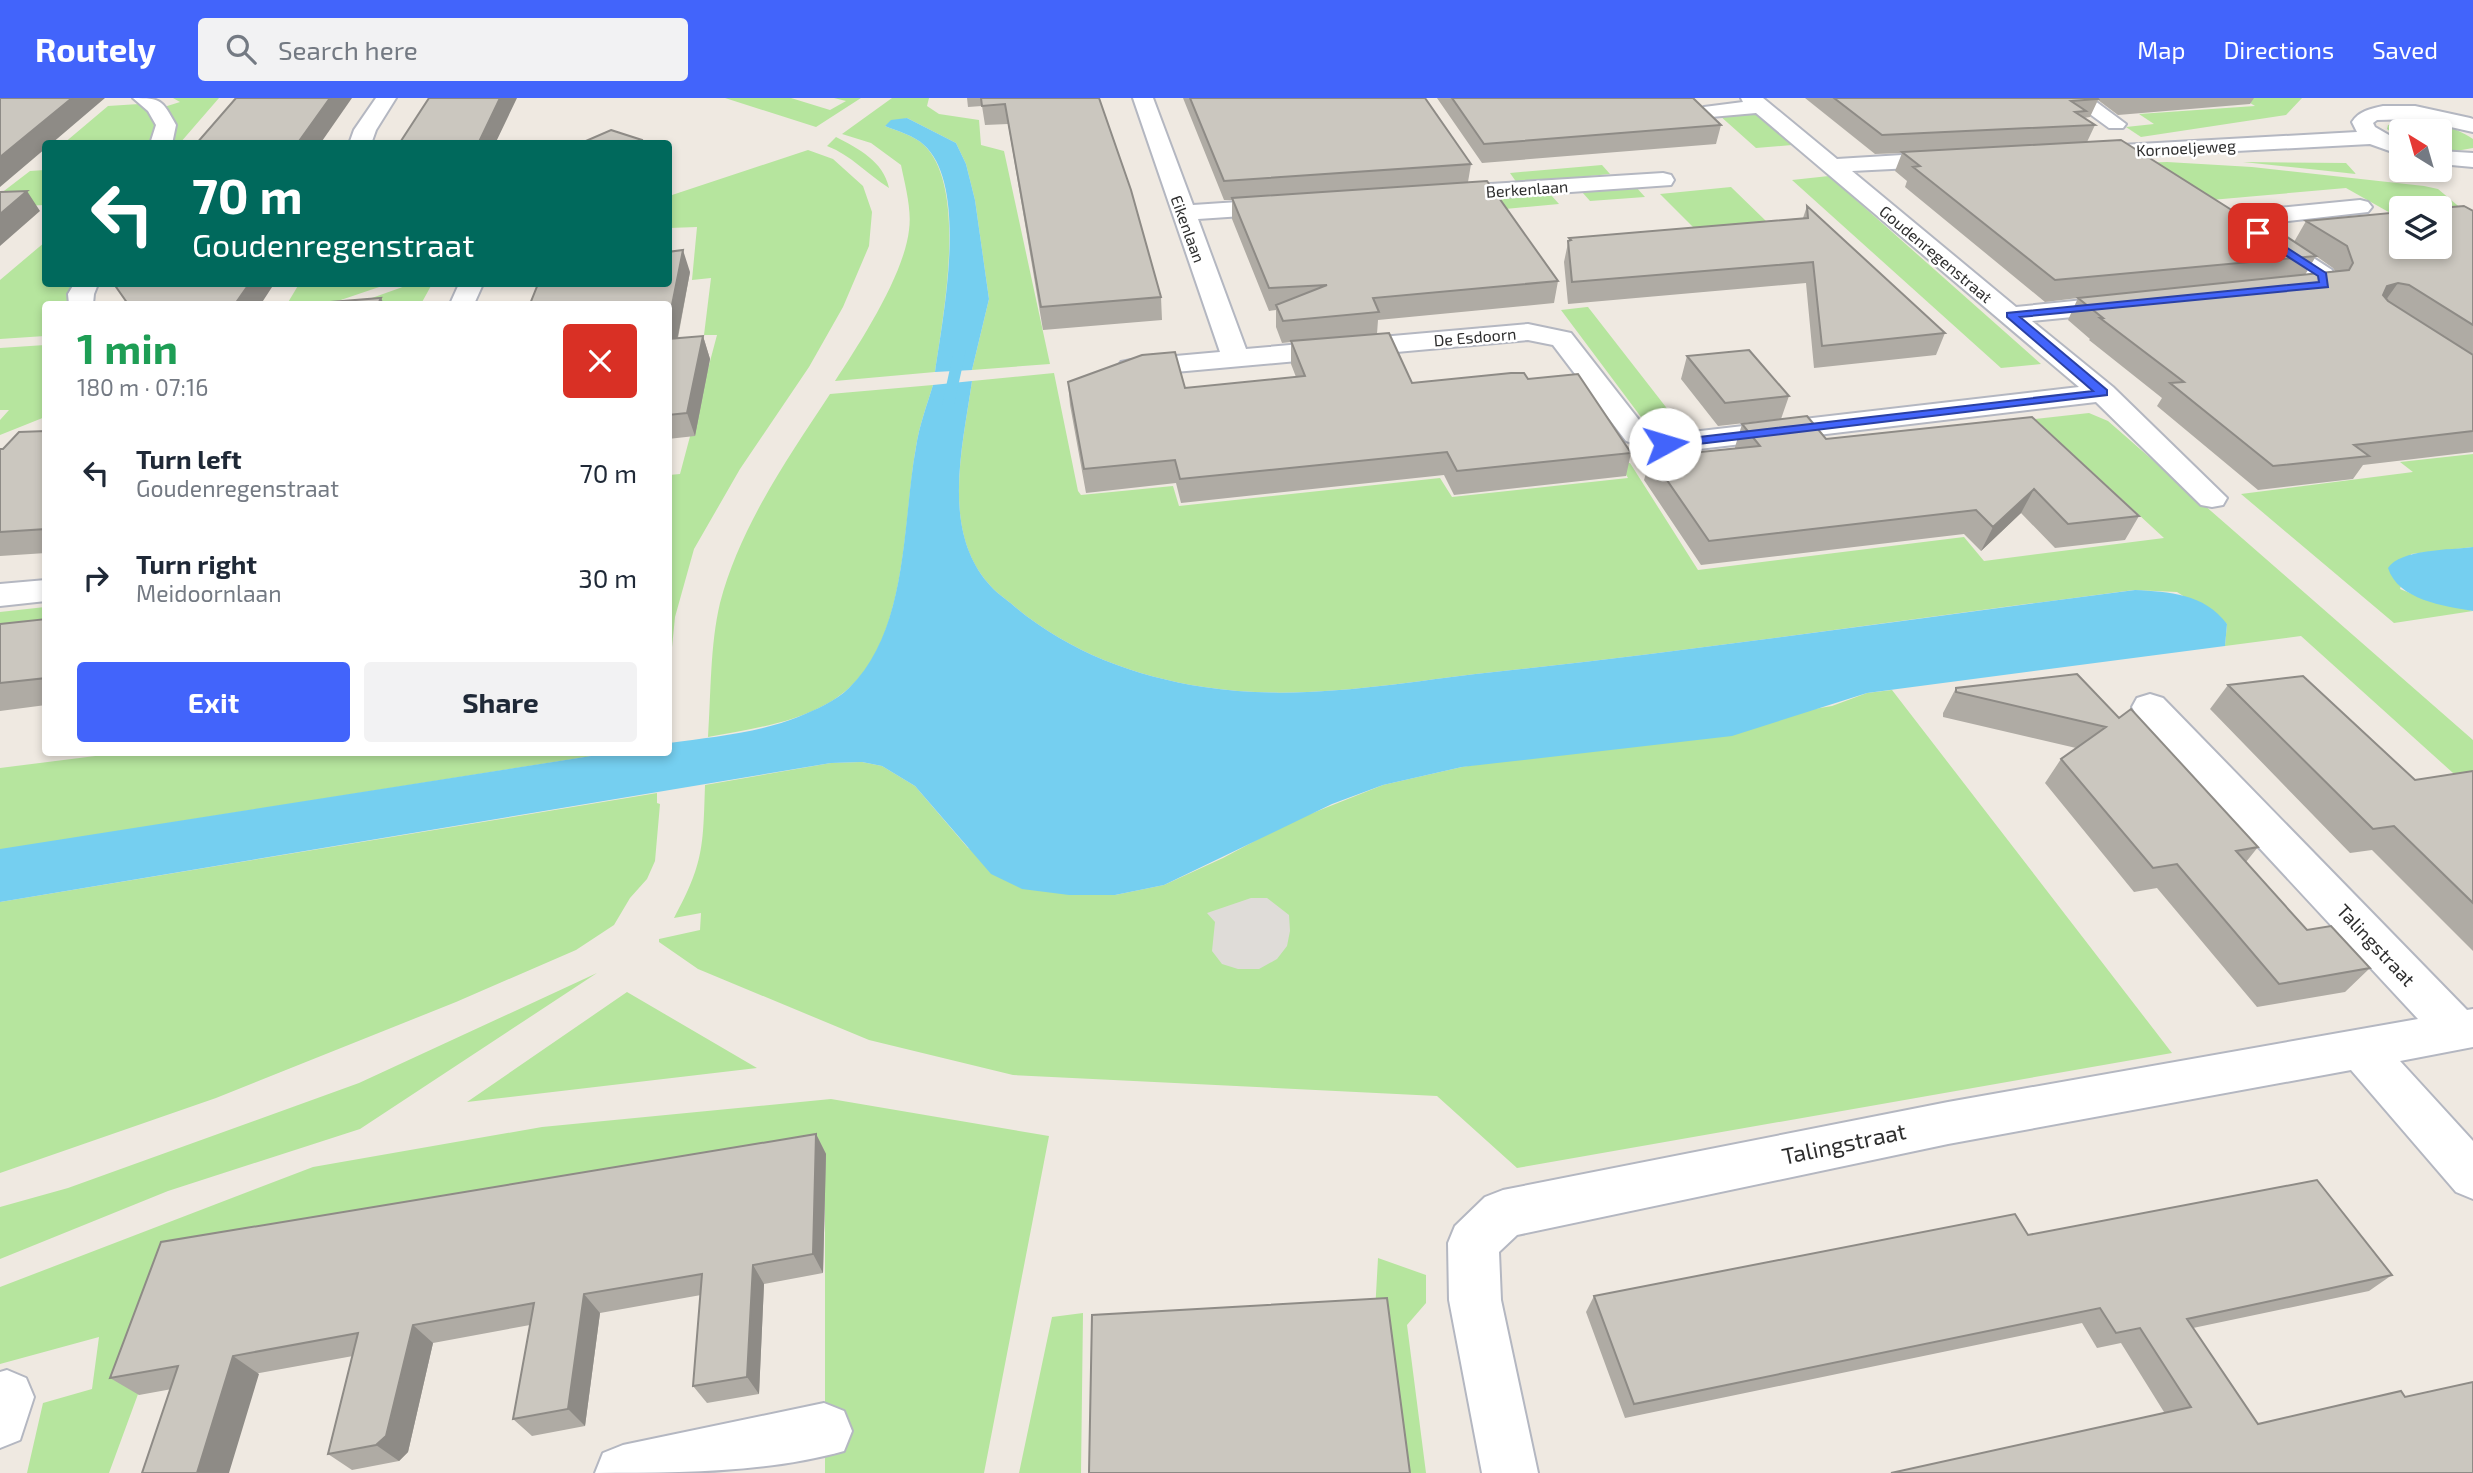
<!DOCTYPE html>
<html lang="en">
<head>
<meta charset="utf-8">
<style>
	:root { --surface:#fff; --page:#f2f2f3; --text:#1f2937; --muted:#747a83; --accent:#4264fb }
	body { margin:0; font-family:"Exo 2",sans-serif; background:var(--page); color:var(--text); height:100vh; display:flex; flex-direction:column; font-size:26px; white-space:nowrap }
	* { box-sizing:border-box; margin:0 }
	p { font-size:23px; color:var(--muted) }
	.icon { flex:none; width:38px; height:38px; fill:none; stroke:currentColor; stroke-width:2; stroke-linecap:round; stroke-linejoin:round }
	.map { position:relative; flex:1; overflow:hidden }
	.drawer { position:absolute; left:42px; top:203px; width:630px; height:455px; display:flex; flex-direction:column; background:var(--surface); border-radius:7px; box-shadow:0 4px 10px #0003 }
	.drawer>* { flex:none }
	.top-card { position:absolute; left:42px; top:42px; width:630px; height:147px; border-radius:7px; box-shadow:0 4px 10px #0003; background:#00695c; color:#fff; overflow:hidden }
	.needle { width:46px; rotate:323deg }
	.buttons { position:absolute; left:2389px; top:21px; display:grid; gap:14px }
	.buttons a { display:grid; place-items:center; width:63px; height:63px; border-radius:7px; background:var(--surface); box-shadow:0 4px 10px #0003; font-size:35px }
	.pin { position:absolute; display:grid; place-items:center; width:60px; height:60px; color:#fff; margin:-30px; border-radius:14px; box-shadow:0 4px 10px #0006 }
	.me { position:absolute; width:77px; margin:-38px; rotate:84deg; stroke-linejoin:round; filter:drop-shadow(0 0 5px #0008) }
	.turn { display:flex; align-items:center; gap:24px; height:147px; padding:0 35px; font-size:32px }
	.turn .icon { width:91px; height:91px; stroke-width:2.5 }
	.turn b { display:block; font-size:49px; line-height:60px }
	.round { display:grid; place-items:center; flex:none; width:74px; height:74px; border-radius:7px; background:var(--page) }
	.head { display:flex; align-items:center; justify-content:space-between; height:119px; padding:0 35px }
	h1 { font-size:42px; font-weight:700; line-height:52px; color:#1e9e55 }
	.cta { display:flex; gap:14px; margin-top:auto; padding:14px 35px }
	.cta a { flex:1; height:80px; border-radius:7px; background:var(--accent); color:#fff; font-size:28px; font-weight:700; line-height:80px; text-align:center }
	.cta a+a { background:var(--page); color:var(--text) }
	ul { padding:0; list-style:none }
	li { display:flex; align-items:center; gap:21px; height:105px; padding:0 35px }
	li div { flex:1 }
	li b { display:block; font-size:26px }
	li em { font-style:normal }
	header { display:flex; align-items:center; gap:42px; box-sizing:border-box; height:98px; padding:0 35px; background:var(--accent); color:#fff }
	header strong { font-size:33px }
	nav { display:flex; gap:38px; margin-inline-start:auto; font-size:24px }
	.search { width:490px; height:63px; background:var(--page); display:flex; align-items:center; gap:18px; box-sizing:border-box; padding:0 24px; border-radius:7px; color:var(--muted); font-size:26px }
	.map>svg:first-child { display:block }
	.green { fill:#b6e59e }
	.plaza { fill:#dfdcd8 }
	.water { fill:#75cff0 }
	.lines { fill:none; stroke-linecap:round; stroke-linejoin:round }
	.stream { fill:#75cff0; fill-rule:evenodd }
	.minor-casing { stroke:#b4b7c1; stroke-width:4 }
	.minor { fill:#fff; fill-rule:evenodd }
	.wall { fill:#afaba4; fill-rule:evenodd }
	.shaded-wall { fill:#8e8b86 }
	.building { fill:#cbc7bf; stroke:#8e8b86; stroke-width:2 }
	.route { fill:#4264fb; stroke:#2b41a3; stroke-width:2 }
	.labels { text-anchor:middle; stroke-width:5; stroke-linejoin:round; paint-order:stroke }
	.far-street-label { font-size:16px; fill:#2e2e2e; stroke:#fff }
	.street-label { font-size:19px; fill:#2e2e2e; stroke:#fff }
	.near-street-label { font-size:23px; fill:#2e2e2e; stroke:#fff }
</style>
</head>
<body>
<header>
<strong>Routely</strong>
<div class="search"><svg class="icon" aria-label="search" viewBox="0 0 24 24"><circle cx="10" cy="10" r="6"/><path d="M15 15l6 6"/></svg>Search here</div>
<nav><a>Map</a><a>Directions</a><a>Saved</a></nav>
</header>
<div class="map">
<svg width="2473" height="1375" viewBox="0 0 2473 1375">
	<rect width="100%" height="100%" fill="#efe9e1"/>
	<path class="green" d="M173,0h46l-39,45h-14l-2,-36 16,-5z
		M725,0h66l39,12 16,-9 -12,-3h27l-45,29z
		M892,0h37l-2,8 12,8 40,6 2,25 23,6 46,213 -78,6 17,-71 -14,-99 -9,-36 -10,-21 -49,-25 -22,8c12,5 30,10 39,19 44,43 19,171 11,227l-100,9c25,-38 69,-106 74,-151 3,-20 -4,-45 -8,-65l-30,-22 -29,-9z
		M2242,0h60l-16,17 -145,22 -15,-10 28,-3 -15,-10 116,-8z
		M139,6l14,7 6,12 -6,20 -90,1 45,-38z
		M1755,14l37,33 -36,3 -37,-33z
		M2403,23c24,0 50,4 70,18v9l-17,3 -16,-1v-19h-39v9l-14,-11 1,-4z
		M836,39c23,12 47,24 53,51 -22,-14 -38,-33 -62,-42z
		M808,52l25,9 30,27 9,26 -3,34 -26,61 -34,60 -69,102 -46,80 -19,68 -6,61v-203l11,-1 37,-139h-13l7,-57 -19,2 5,-53 -28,1v-32z
		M2167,64l85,5 172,19 14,3 25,21 -23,13v-15h-39v11l-55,-31 -135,12 -70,-37z
		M2243,64l103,1 10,11z
		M1602,67l8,9 -93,9 -7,-10z
		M45,72v35l-45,2v-13l30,-23z
		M1829,78l212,188 -40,4 -209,-188z
		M1636,89l9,10 -55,4 -8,-9z
		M1731,89l36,35 -73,6 -34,-34z
		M1551,97l8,9 -54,5 -7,-10z
		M45,144l1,42h34l-7,12v8h-27l-1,32 -45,3v-59z
		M299,186h89l-59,20h-42z
		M411,186h21l-11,20h-66z
		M1587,209h1l95,122 -36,-4 -86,-115z
		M45,247v72l-45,18v-15l9,-10h-9v-62z
		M1054,275l24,118 3,4 92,-9 6,20 261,-28 12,19 176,-19 -8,-14 10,-1 68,107 266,-33 20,24 180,-23 -129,-119 54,-6 19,8 365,319v51l-172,-155 -76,10 2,-22 -50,-32 -43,-2c-210,27 -420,58 -631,81 -98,10 -200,32 -299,16 -70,-11 -135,-35 -190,-81 -8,-7 -19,-14 -26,-23 -47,-54 -25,-138 -16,-202z
		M933,287c-6,20 -14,41 -17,62 -13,72 -8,190 -68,242 -38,33 -93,39 -140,48 3,-43 2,-92 12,-134 20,-76 67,-144 110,-209z
		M2473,356v93l-62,7 -11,35 20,8 53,14 -79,12 -153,-129 172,-22 -13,-10z
		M45,509v27l-45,5v-27z
		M1892,592l280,363 -655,115 -80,-72 -424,-21 -144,-35 -171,-71 -39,-27v-3l41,-9 1,-17 -27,5c30,-55 29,-72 31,-133l126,-22 31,-1 20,4 33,20 53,62 147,47 49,-10 59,-27 67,-36 93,-37 79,-18 370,-61 35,-13z
		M127,654l484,1 -611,97v-82z
		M657,695v10l3,1 -5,57 -8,18 -17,19 -16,27 -38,25 -120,52 -240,96 -216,75v-271z
		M597,875l-237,156 -192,62 -168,68v-52l68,-19 291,-105z
		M627,894l130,76 -290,34z
		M831,1001l218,37 -65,337h-159v-319l-638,107 -78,212h-82l16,-70 49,-14 7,-52 -99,27v-77l313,-120 229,-40z
		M1378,1160l48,17v28l-19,22 19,148h-18l-34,-143z
		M1083,1215l-2,160h-62l33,-156z"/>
	<path class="plaza" d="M1251,800h16l22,17 1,16 -3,15 -10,13 -18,10h-21l-16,-5 -10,-13 3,-29 -8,-9z"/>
	<path class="water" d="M907,20l49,25 10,21 9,36 14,99 -17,71 -37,2c8,-56 34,-186 -11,-227 -9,-9 -27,-14 -39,-19l6,-6z
		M972,283c-9,64 -31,147 16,202 7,9 18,16 26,23 55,46 120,70 190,81 99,16 201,-6 299,-16 211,-23 421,-54 632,-81 34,2 69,3 92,34l-2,22 -358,47 -135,43 -270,31 -79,18 -51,19 -168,81 -49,10h-46l-47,-6 -31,-15 -76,-88 -33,-20 -20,-4 -31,1 -831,139v-53l610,-96 58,-1 1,-9c42,-6 89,-10 129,-26 17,-7 38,-16 51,-29 60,-58 53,-166 67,-241 3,-21 11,-42 17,-62z
		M2473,449v64c-29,-5 -75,-11 -85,-43 12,-19 63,-18 85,-21z"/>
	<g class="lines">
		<path class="stream" d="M960,248l6,4 -12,55 -6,4 -6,-4 12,-55z"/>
		<g class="minor-casing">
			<path id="minor" d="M133,0c29,0 29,2 43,27l-4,19h-22l6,-19 -8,-14z
				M376,0h20l-20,32 -5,14h-22l5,-14z
				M1133,0h20l40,107 92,-6 8,2 4,5 -4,5 -8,2 -87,6 48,130 282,-25 43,9 75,96 20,6 413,-48 -323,-274 -45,4 -7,-2 -3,-4 3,-4 39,-5 -2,-4h22l74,61 114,-7 8,2 3,5 -3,5 -8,2 -99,5 164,136 107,-11 9,3 4,5 -4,5 -9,3 -91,9 81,66 114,111 -4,7 -11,2 -11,-2 -105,-103 -431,51 -39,-12 -73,-96 -25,-5 -397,36 -10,-2 -4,-6 4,-6 10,-2 89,-8z
				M2068,0h23l35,26 -3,4h-14z
				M2383,8h32l55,12 3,1v13l-58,-13 -38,1 -4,3 2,4 26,15v13l-31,-11 -285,15 -8,-1 -3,-5 3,-5 8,-1 272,-15 -5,-10c7,-11 18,-13 31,-16z
				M2440,53l33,2v14l-33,-3z
				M1663,75l8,2 3,5 -3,5 -228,16 -8,-2 -3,-5 3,-5 8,-2z
				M2360,102l8,2 4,5 -4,5 -107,12 71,46 5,15 -4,5c-18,5 -40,9 -58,4l-4,-5 4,-5 36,-6 -81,-54 -4,-5 4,-5 8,-2z
				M74,186h24l-4,10 -1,10h-24l-1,-10z
				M459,186h24l-9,20h-24z
				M46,482v21l-46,5v-22z
				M2150,596l13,4 304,312 6,-1v38l-73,14 73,80v58l-17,-7 -105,-122 -403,74 -431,91 -18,17 2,48 37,173h-56l-33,-173 -1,-57 7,-17 30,-29 18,-7 445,-88 470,-83 -281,-303 -5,-9 5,-9z
				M7,1272l19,8 8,19 -14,43 -20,8v-76z
				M824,1305l20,8 8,20 -8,20c-78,22 -167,22 -249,22l8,-20 20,-8z"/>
		</g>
		<use href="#minor" class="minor"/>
	</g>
	<path class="wall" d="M967,0h132l62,199 1,23 -119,10 -35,-206 -23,1 -3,-19 -14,1z
		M1183,0h242l46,66 -3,18 90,99 -4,22 -176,17 -1,14 35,49 116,-4 103,74 -5,23 -172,19 -10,-20 -263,28 -5,-20 -90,10 -16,-88 -2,-23 117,6 111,-11 -5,-13v-22l-9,1 -6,-16v-17l-7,1 -37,-92v-19h-8z
		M1437,0h256l28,27 -5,19 -234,19z
		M1805,0h449l-4,6 -132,11 -20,-15 -8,17 -6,1 11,7 -8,17 170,84 37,16 12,-21 167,-10v241l-110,13 -10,14 -95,11 -101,-84 5,-8 -73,-58 1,-1 -22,-19 10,-22 -33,4 -140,-115 2,-6 -12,-10 7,-18 -27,1zM2316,158l17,12 2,3 -30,4z
		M1807,108l138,127 -9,22 -122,13 -8,-85 -238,21 -4,-42 5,-24 234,-20z
		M690,174l-12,66 25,-2 7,23 -15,77 -27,3v-135z
		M1687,258l102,40 -8,23 -63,7 -37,-47z
		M2032,319l107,99 -14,24 -70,8 -34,-35 -40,38 -17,-17 -263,31 -57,-85 7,-23 84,-9v-1l7,-23 84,15z
		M46,333v122l-46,3v-107z
		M46,521v86l-46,6v-87z
		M2228,587l187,95 58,-9v180l-101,-101 -22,3 -140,-144z
		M1956,590l163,30 139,129 -12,15 61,68 63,38 -25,24 -88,15 -100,-119 -23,4 -89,-109 16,-24 15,-11 -133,-31v-4z
		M816,1036l10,20 -3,119 -59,11 -5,110 -52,9 -14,-17 8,-91 -101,18 -15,113 -53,10 -19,-17 17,-94 -97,18 -25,109 -9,9 -47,9 -24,-16 25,-98 -214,39 -29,-17z
		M2028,1137l364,40 -23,16 -176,37 65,96 147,-27 68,76 -309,-61 -43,-69 -24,5 -15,-25 -457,95 -39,-106 8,-16z"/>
	<path class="shaded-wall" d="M72,0h33l-54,46h-5v4l-46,39v-30z
		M330,0h22l-32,46h-23z
		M500,0h17l-22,46h-17z
		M27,93l13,20 -40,35v-32z
		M683,152l7,22 -17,89 -5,-14v-22z
		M2398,185l-15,21 -10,4 14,-22z
		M249,186h25l-13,20h-26z
		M381,200l3,6h-6z
		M703,238l7,23 -15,77 -8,-23z
		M2034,391l-13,24 -40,38 12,-24z
		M816,1036l10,20 -3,119 -10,-19z
		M753,1167l11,19 -5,110 -12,-17z
		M584,1196l16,19 -15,113 -17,-17z
		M413,1227l20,18 -25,109 -9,9 -23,-16z
		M233,1258l26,18 -30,99h-32z"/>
	<path class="building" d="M0,0h72l-72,59z
		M236,0h94l-33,46h-101z
		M429,0h71l-22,46h-79z
		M981,0h118l32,92 30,107 -120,10 -36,-203 -23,2z
		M1190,0h235l46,66 -247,17z
		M1452,0h241l28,27 -237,19z
		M1834,0h263l1,1 -27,2 15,10 -11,1 20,13 -213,10z
		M611,32l31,10 -1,4h-62z
		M2121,42l136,86 12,-1 47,31 -261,24 -142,-113 7,-1 -18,-14z
		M1487,83l71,100 -185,17 6,14 -96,9 -7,-16 51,-20 -58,3 -37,-90z
		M27,93l-27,23v-22z
		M1807,108l138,127 -123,13 -9,-84 -241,20 -4,-41 3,-1 -2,-2 239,-20z
		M2464,108l9,5v114l-64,-40 -11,-2 -11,3 -4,9 5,6 85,54v76l-119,14 15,11 -96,10 -103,-83 14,-1 -84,-64h3l-25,-20 271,-28 4,-7 -6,-17 -41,-25 95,-9v35h39v-39z
		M683,152l-15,75v-21h-138l8,-20h130v-32z
		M114,186h135l-14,20h-107z
		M381,200l-3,6h-73z
		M1389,235l23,50 99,-10h13l4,6 50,-5 53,79 -174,18 -10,-19 -267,27 -5,-19 -91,9 -16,-87 74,-27 33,-3 10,36 120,-12 -14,-35z
		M703,238l-16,77 -19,2v-76z
		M1749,252l40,46 -64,7 -38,-47z
		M1807,318l19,23 206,-22 107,99 -71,8 -34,-35 -41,38 -17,-17 -267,31 -58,-84 109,-11 -18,-22z
		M46,333v98l-46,3v-83h3l16,-17z
		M46,521v59l-46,5v-59z
		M2077,576l42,44 12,-9 127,138 -22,4 71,79 24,-4 39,42 -91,16 -102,-120 -24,4 -92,-109 45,-32 -150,-35v-4z
		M2303,578l112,104 58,-9v132l-79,-77 -21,3 -145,-144z
		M816,1036l-3,120 -60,11 -6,112 -54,9 9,-112 -118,20 -16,115 -55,10 21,-116 -121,22 -27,111 -10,9 -48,9 30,-121 -125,23 -36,117h-55l36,-107 -68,12 51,-136z
		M2317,1082l75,95 -205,44 71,105 143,-33 4,6 68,-15v91h-582l300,-66 -51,-79 -24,5 -16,-25 -466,96 -40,-108 421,-82 13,21z
		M1387,1200l23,175h-321l3,-158z"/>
	<path class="route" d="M2254,133h7l65,42 2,14 -308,30 87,73v5l-442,53 -6,-4 6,-3 428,-50 -86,-74v-4l312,-31 -1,-6 -64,-41z"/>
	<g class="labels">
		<g class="far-street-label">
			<text transform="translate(2186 50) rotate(-3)" y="6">Kornoeljeweg</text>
			<text transform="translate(1527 91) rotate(-4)" y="6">Berkenlaan</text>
			<text transform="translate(1188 131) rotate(70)" y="6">Eikenlaan</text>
			<text transform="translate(1936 156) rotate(40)" y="6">Goudenregenstraat</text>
			<text transform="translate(1475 239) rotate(-5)" y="6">De Esdoorn</text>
		</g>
		<g class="street-label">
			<text transform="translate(2376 847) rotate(47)" y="7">Talingstraat</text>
		</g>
		<g class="near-street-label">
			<text transform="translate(1844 1046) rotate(-12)" y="8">Talingstraat</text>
		</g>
	</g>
</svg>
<div class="buttons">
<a><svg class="needle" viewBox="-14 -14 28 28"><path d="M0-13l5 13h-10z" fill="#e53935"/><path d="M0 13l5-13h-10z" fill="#747a83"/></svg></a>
<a><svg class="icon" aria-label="layers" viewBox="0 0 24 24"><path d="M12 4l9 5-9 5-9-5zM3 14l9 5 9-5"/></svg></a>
</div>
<div class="pin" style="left:2258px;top:135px;background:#d93025"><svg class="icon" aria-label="arrive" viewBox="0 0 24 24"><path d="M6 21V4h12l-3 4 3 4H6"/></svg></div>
<svg class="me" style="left:1665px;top:346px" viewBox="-20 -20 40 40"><circle r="19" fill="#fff"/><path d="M0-13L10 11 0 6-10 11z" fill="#4264fb"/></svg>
<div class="top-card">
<div class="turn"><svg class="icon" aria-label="left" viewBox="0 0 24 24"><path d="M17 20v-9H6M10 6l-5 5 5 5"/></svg><div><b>70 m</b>Goudenregenstraat</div></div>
</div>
<section class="drawer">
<div class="head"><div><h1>1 min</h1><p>180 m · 07:16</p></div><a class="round" style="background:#d93025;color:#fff"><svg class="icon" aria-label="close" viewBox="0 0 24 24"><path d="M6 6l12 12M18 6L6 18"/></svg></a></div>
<ul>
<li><svg class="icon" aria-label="left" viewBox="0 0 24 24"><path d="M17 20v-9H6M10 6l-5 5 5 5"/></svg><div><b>Turn left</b><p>Goudenregenstraat</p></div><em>70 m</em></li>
<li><svg class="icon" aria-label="right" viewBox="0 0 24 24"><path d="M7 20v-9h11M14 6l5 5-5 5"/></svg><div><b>Turn right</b><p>Meidoornlaan</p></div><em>30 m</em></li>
</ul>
<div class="cta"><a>Exit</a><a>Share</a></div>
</section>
</div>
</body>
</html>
